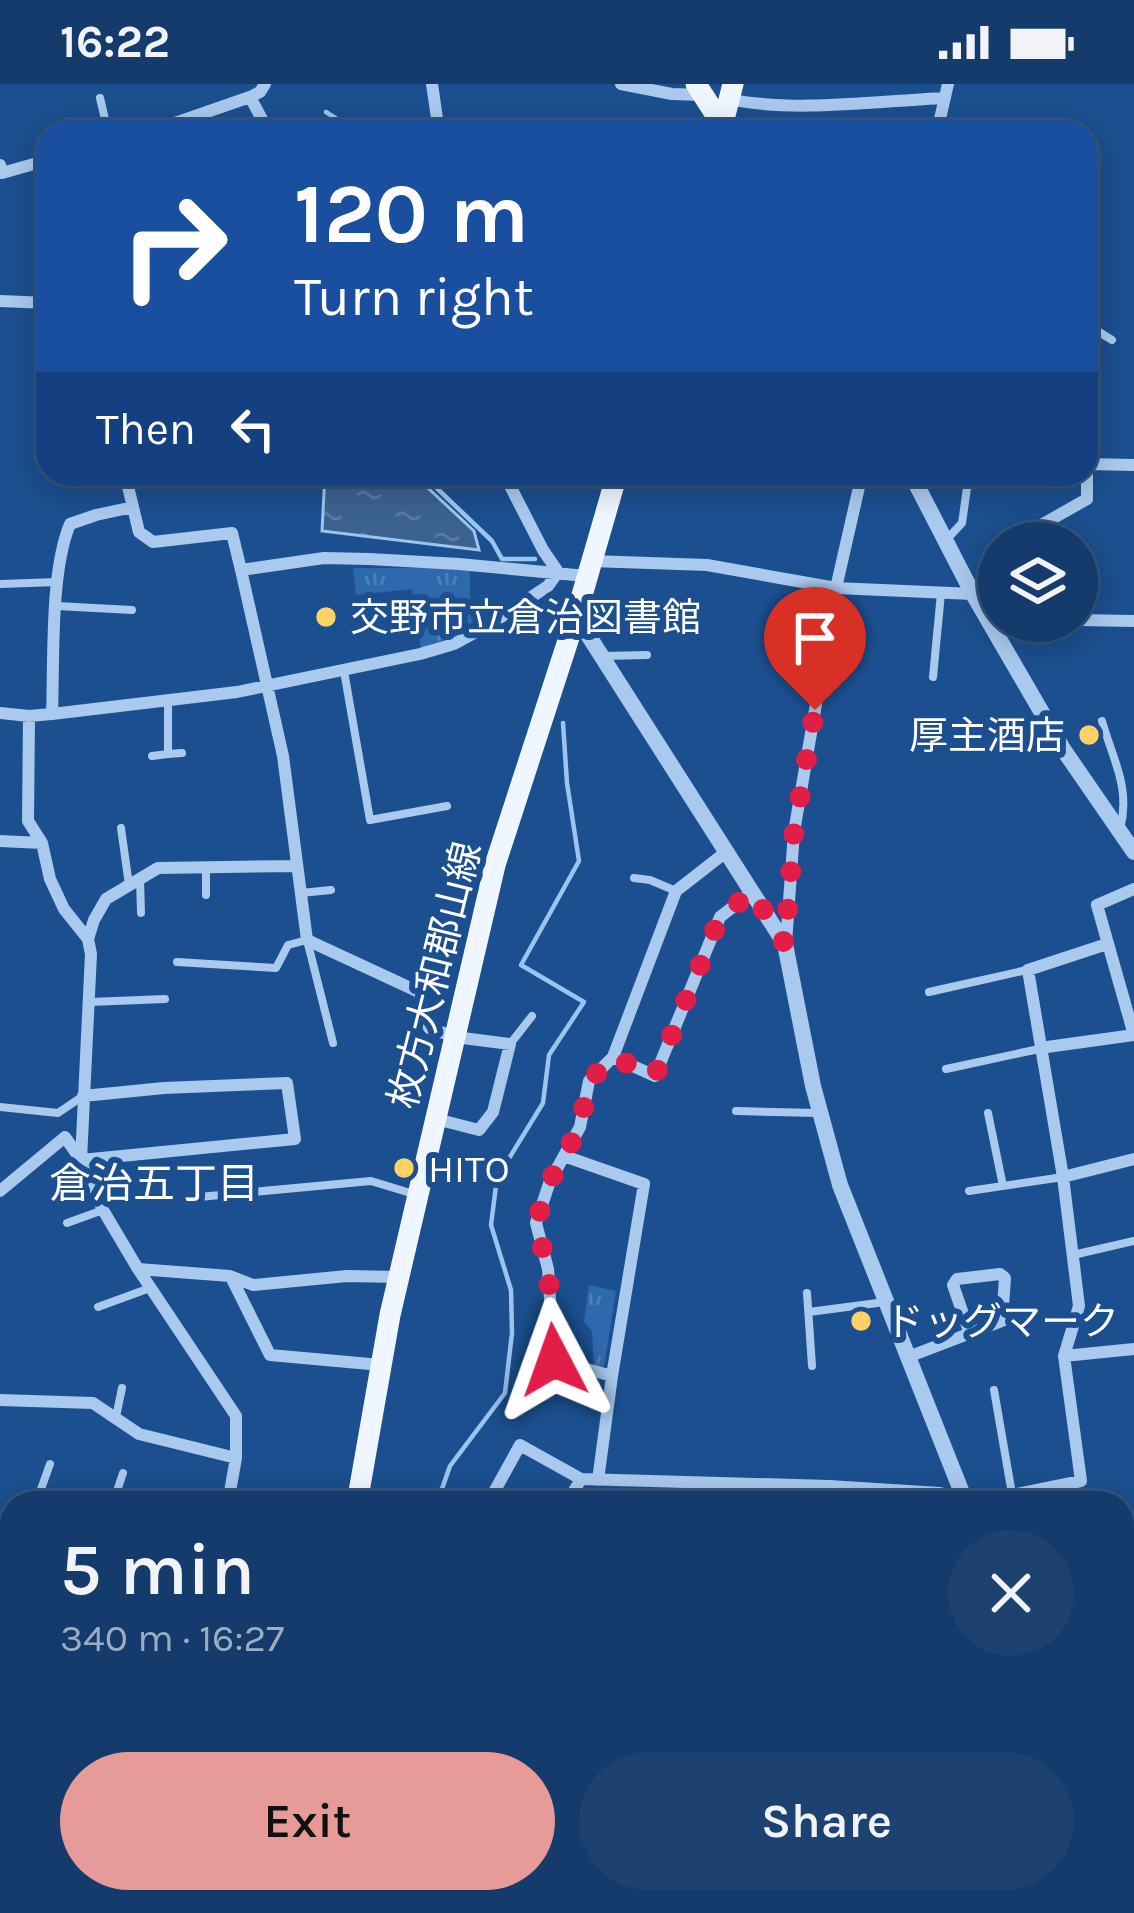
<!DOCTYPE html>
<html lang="en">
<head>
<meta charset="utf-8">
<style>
	:root { --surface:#143b6b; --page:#1d4271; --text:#f1f3f6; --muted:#9dadc1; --line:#33557e; --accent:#e69b98 }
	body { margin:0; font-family:Karla,"Noto Sans JP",sans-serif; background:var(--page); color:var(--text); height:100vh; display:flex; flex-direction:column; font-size:45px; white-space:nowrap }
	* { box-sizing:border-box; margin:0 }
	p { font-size:39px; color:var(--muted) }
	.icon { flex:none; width:66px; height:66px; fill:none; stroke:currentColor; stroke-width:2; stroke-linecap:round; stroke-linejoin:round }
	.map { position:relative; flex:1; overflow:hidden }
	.panel { position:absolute; left:0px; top:1407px; width:1134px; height:423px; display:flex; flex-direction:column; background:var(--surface); border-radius:36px 36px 0 0; box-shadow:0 6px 30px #0003,0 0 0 3px var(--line) }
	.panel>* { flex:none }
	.guide { position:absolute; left:36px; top:36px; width:1062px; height:366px; border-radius:36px; box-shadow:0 6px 30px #0003,0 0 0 3px var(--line); background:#1a4fa0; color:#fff; overflow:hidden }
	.tools { position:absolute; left:978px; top:438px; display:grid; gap:24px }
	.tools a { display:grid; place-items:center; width:120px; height:120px; border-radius:50%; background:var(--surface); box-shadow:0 6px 30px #0003,0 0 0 3px var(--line); font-size:60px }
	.pin { position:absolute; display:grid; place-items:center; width:102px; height:102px; color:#fff; margin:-123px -51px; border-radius:50% 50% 50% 0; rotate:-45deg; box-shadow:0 0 12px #0007 }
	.pin .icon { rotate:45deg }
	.me { position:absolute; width:132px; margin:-66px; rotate:356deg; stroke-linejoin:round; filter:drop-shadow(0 0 9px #0008) }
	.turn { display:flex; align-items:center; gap:42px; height:252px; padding:0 60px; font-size:54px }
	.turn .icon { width:156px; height:156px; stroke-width:2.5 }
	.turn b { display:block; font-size:84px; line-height:102px }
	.then { display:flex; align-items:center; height:114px; padding:0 60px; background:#0003; gap:24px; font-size:45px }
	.round { display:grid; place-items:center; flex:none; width:126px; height:126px; border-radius:63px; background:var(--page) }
	.headline { display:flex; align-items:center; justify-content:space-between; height:204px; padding:0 60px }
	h1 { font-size:72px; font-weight:600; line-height:90px }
	.action { display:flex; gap:24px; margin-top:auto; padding:24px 60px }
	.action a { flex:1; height:138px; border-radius:72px; background:var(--accent); color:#111; font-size:48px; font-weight:600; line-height:138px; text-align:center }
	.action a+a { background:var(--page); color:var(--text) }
	.status { display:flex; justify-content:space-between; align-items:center; height:84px; padding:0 60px; background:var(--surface); direction:ltr }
	.status svg { height:33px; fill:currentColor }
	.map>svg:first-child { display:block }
	.park { fill:url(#park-tufts) }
	.water { fill:url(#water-ripples); stroke:#9cc4f0; stroke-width:3 }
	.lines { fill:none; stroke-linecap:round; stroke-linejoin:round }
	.stream { stroke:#9cc4f0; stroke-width:4.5 }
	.service { stroke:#a9c9ee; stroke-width:8 }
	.minor { stroke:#a9c9ee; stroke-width:12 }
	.tertiary { stroke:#a9c9ee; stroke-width:16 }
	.primary { stroke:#f0f6ff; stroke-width:21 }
	.route { stroke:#e11d48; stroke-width:21; stroke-dasharray:0 37.8 }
	.poi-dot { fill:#ffd166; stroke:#1b4f8f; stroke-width:4.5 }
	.labels { text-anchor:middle; stroke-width:12; stroke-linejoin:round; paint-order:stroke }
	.poi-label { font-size:39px; fill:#fff; stroke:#1b4f8f; text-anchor:start }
	.street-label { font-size:39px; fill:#fff; stroke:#1b4f8f }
	.neighbourhood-label { font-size:42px; fill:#fff; stroke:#1b4f8f }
</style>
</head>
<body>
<div class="status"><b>16:22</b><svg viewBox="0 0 49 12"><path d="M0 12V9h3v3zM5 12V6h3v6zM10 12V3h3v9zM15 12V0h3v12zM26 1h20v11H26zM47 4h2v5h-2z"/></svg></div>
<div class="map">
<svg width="1134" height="1829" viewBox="0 0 1134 1829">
	<defs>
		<pattern id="park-tufts" width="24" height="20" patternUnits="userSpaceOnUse" patternTransform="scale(3)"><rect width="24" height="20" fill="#2e69ad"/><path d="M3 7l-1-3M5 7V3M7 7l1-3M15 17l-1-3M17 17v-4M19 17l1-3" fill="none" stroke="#4d80b9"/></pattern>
		<pattern id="water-ripples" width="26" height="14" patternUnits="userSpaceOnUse" patternTransform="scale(3)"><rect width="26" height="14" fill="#3c6290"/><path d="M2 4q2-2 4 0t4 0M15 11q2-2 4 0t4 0" fill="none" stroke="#597aa1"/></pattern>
	</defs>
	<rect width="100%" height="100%" fill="#1b4f8f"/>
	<path class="park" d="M353,484h117v41h21v10l-23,12 -47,17 -9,-59 -56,6z
		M589,1201l27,6 -12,76h-10l-2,-36 -8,-9z"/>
	<path class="water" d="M325,390h88l61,57 5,19 -157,-19z"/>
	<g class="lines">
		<path class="stream" d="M326,28l31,20
			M422,390l70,67 10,18h33
			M437,1419l13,-37 55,-73 7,-60 -1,-43 -20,-65 6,-47 46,-75 6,-48 35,-53 -63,-37 58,-104 -12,-78 -4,-60
			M0,1471l12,20
			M314,1818l6,11
			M327,1829l2,-11"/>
		<path class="service" d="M100,14l8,34
			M1086,243h5l21,13
			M665,390h2
			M948,454l14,-15 7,-49
			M0,500l58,-2
			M57,522l75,4
			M602,572l45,-1
			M344,587l26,149 77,-14
			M933,593l8,-84
			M1102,637c11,39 29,67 18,108
			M168,670l14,-1
			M152,672l16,-2v-53
			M121,744l8,57
			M634,794l16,2 26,11
			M140,796l1,33
			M301,809l30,-3
			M206,811v-28
			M177,878l99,6 12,-23 19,-5 26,103
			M929,908l98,-22
			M90,918l75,-3
			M511,959l21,-27
			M946,985l93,-20
			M0,1023l58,6 25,-17
			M736,1027l83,2
			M988,1029l15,73
			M969,1107l94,-14
			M199,1113l172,-16 46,14
			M67,1139l36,-13
			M1073,1171l61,-14
			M807,1209l5,73
			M98,1223l52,-19
			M809,1228l76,-10
			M994,1306l18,104
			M116,1333l6,-29
			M1074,1399l2,20
			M36,1419l14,-39
			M113,1419l10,-30"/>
		<path class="minor" d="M432,0l7,48
			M621,0l51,10 30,1
			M250,13l19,35
			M728,15c67,14 148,2 217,-1
			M149,48l101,-35 10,-5 5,-8
			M937,48l11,-48
			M0,81l2,8 46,-13
			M0,217l48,2
			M1086,366l1,14 47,1
			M125,390l14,58 14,10 79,-9 9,37 83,-12 45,1 90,5 127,12
			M1033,459l10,-19 44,-25v-35
			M591,477l116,4 129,23 137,6 26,5
			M241,486l42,186 24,184 112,52 10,36 26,9 55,7 -17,68 -14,18 -43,-11
			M1077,536l57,1
			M0,629l29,3 23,-2 185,-22 183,-38 34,-10 35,-19 59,-39 10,-14 -15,-22 -39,-76
			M52,630c2,-53 -2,-142 18,-190l26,-9 37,-8
			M29,632l-1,105 14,22 8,36 14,30 24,30 3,15 -10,206 214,-21 -8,-56 -123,5 -81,8
			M0,757l42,2
			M88,855l6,-19 12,-21 52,-31 139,-2
			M786,859l8,-111 42,-244 26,-114
			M1040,964l94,-13 -37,-130 37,-16
			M613,973l42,19 65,-159 32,-25
			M564,1072l80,28 -32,192
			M1063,1093l71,-18
			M0,1107l65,-54 16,23 22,50 35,59 98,147v42l-8,45
			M138,1185l92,7 23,9 94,-9 52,1
			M231,1193l39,78 111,10
			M1064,1272l70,-7
			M908,1273l94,-36 3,-43 -5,-4 -43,5 -4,6 17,49
			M0,1316l93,3 46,31 97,24
			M598,1396l14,-104 -58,-16 -6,-91 -12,-46 14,-42 30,-54 9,-46 24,-24 63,-166 50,-39
			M488,1419l32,-58 61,34
			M567,1419l14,-24 248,7 111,7 26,8 46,-6 69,-14 -17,-125 15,-50 -16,-129 -35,-207 79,-26
			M0,1487l12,19
			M1122,1694l12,-5
			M410,1818l10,9 13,1 2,-10
			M968,1818l3,11
			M525,1829l1,-11"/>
		<path class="tertiary" d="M911,390l62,120 90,155 71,103
			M576,532l209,328 28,142 27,99 126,318
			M1122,1609l12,-5
			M1122,1787l12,17
			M636,1829l24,-11"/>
		<path class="primary" d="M696,0l27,42
			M721,47l12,-47
			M357,1419l33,-188 105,-450 81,-249 41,-142
			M284,1829l2,-11"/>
	</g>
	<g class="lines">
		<path class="route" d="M554,1276l-6,-91 -12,-46 14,-42 30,-54 9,-46 24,-24 42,19 65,-159 32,-25 33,52 9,-112 21,-122"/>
	</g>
	<g class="poi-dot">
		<circle cx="326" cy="533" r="12"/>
		<circle cx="1089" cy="651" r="12"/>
		<circle cx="404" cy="1084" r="12"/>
		<circle cx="861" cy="1237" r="12"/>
	</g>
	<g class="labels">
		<g class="poi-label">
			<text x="350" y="547">交野市立倉治図書館</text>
			<text x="1065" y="665" text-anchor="end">厚主酒店</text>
			<text x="428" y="1098">HITO</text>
			<text x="885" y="1251">ドッグマーク</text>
		</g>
		<g class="street-label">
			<text transform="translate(434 891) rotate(-76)" y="14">枚方大和郡山線</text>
		</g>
		<g class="neighbourhood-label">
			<text x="154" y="1114">倉治五丁目</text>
		</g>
	</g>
</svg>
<div class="tools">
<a><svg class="icon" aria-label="layers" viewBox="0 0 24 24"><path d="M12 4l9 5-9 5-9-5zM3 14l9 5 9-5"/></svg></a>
</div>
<div class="pin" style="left:815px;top:626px;background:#d93025"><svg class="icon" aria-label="arrive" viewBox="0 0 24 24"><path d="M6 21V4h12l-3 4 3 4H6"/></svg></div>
<svg class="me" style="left:554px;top:1276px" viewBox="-20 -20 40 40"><path d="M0-17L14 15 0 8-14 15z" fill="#e11d48" stroke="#fff" stroke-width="4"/></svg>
<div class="guide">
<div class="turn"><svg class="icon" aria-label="right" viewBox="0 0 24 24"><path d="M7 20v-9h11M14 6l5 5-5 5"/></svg><div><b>120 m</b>Turn right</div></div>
<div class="then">Then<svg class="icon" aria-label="left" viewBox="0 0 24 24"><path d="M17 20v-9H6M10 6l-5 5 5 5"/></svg></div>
</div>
<section class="panel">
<div class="headline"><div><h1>5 min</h1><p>340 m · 16:27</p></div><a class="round"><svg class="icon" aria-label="close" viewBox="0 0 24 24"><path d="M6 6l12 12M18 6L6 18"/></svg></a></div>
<div class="action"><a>Exit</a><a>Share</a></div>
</section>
</div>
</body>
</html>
